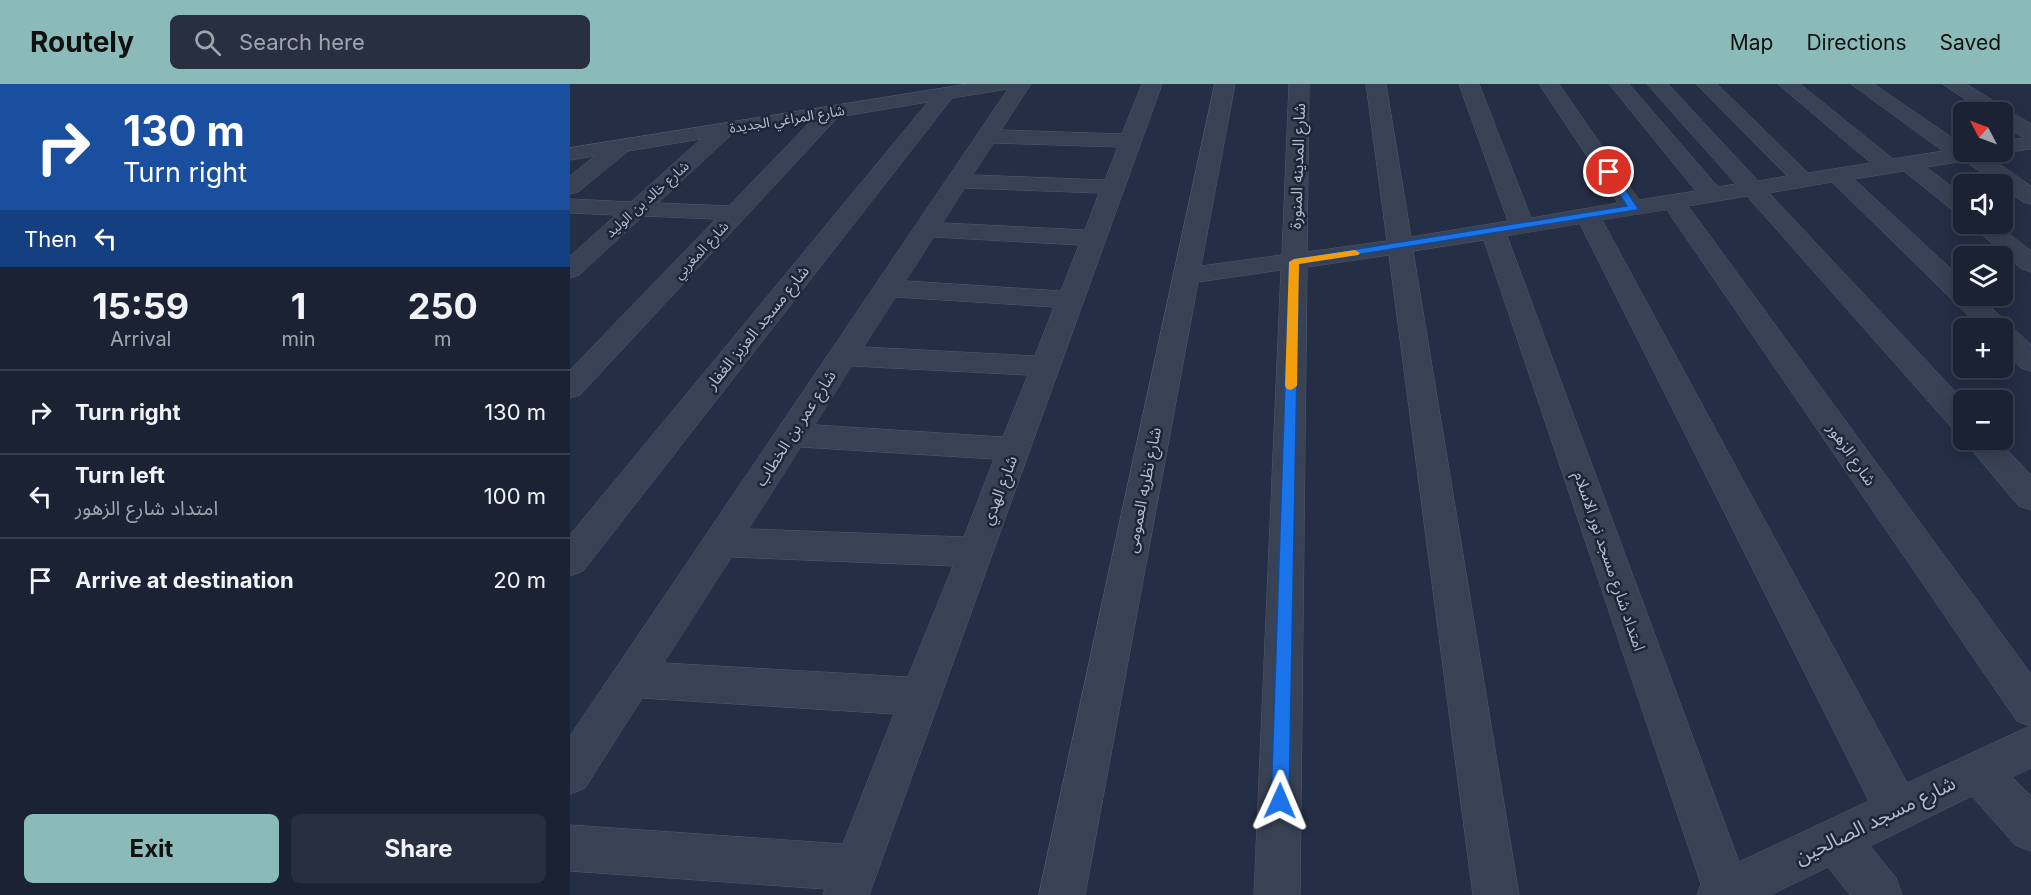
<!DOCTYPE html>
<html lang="en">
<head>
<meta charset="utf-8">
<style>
	:root { --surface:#1b2234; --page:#282f40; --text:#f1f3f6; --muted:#a0a4ac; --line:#393f4f; --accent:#8bbbb9 }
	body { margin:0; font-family:Inter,"Noto Sans Arabic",sans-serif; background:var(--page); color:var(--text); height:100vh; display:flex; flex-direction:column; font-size:22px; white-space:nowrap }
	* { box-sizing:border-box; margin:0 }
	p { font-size:20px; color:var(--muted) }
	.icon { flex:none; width:33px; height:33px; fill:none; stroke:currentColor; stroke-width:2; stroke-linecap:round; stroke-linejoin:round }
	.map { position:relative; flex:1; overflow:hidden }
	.drawer { display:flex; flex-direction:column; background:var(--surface); width:570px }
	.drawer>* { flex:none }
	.top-card { background:#1a4fa0; color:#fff; overflow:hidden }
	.needle { width:39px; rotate:311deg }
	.tools { position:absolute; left:1383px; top:18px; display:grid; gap:12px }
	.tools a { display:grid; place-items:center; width:60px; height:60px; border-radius:9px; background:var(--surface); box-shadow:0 3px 15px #0003,0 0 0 2px var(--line); font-size:30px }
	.pin { position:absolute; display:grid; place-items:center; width:51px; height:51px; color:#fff; margin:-26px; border:3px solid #fff; border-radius:50%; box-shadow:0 2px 6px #0007 }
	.me { position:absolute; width:66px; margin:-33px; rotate:1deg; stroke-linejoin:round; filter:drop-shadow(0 0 4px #0008) }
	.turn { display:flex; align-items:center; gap:21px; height:126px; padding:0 24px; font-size:27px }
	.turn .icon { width:78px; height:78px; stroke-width:2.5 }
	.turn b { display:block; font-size:42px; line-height:51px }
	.then { display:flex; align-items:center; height:57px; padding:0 24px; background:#0003; gap:12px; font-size:22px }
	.eta { display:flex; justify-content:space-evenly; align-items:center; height:102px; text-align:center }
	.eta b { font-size:36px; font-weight:700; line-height:42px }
	.button { display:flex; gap:12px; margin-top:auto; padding:12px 24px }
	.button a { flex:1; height:69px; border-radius:9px; background:var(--accent); color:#111; font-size:24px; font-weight:700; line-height:69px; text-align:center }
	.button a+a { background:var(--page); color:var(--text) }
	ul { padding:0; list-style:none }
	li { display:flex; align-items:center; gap:18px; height:84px; padding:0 24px; border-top:2px solid var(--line) }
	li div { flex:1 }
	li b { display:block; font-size:22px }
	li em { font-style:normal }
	header { display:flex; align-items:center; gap:36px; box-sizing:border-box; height:84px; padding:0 30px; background:var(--accent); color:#111 }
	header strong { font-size:28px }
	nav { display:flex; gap:33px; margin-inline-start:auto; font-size:21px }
	.search { width:420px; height:54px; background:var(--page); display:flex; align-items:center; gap:15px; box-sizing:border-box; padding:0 21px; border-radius:9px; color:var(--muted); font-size:22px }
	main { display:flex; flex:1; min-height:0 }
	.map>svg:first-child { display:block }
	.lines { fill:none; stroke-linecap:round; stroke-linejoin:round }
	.minor-casing { stroke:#545b6e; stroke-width:1 }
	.minor { fill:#394154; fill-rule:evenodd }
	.route { fill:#1a73e8; stroke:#114b97; stroke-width:1.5 }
	.slow { fill:#f59e0b }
	.labels { text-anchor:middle; stroke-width:5; stroke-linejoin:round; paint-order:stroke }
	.far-street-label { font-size:14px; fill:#b6bccd; stroke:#1d2539 }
	.street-label { font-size:16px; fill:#b6bccd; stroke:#1d2539 }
	.near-street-label { font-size:20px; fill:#b6bccd; stroke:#1d2539 }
</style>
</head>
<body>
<header>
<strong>Routely</strong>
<div class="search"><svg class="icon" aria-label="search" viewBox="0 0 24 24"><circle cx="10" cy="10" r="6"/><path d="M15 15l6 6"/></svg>Search here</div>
<nav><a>Map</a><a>Directions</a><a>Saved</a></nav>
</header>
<main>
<section class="drawer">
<div class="top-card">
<div class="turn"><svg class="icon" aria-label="right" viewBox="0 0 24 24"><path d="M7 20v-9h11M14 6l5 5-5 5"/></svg><div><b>130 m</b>Turn right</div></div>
<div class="then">Then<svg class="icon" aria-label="left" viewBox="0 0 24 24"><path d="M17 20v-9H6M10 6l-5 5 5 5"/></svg></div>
</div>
<div class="eta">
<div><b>15:59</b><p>Arrival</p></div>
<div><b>1</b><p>min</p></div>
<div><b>250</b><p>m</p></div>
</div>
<ul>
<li><svg class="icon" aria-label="right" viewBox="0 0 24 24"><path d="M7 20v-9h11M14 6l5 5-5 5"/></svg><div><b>Turn right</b></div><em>130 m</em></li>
<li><svg class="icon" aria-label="left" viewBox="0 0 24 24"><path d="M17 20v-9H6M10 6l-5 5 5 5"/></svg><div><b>Turn left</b><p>امتداد شارع الزهور</p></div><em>100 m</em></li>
<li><svg class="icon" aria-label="arrive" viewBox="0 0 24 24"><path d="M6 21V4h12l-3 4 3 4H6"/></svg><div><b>Arrive at destination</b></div><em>20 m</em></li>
</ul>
<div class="button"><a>Exit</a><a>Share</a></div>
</section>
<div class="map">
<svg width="1461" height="811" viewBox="0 0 1461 811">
	<rect width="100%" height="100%" fill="#242e45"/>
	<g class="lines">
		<g class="minor-casing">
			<path id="minor" d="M398,0h63l-30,46 121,4 20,-50h20l-293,811h-46l2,-6 -255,-18v-46l273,19 51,-130 -252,-16 -57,90 -15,6v-58l438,-647 -56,9 -369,473 -13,5v-41l358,-433 -90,15 -258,278 -10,3v-28l146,-151 -73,-3 -64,59 -9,3v-22l46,-41 -46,-2v-14l61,3 70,-63 -73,12 -50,41 -8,2v-18l25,-20 -25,4v-12zM241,37l-82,85 -71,-3 74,-69zM424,59l124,4 -13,33 -132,-5zM395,104l134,5 -14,37 -142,-7zM364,153l145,8 -18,46 -155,-10zM326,213l158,10 -19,49 -171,-9zM282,282l176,9 -25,62 -188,-12zM231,363l193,12 -30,78 -215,-8zM162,473l221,9 -45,111 -244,-14z
				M645,0h20l-34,182 81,-11 7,-171h20l-2,168 80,-11 -21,-157h20l25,153 97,-16 -49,-137h20l52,134 87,-15 -79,-119h20l80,116 57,-9 -87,-107h20l89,103 18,-3 -89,-100h21l90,97 29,-5 -91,-92h21l91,89 63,-10 -93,-79h22l93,75 50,-8 -92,-67h23l90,62v6h23l-1,3 45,31v18l-8,-2 -21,-15v-3h-4l-33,-23 -39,6 38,29v19l-8,-2 -52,-42 -50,8 110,102v15h15l52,49v26l-10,-3 -19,-18v-22h-21l-149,-146 -63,11 195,208v31l-11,-3 -206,-233 -59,10 343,468v94l-19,9 19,19v55l-16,-6 -43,-49 -102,50 26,32 6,17h-52l-22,-28 -58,28h-73l4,-11 -217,-644 -71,11 106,644h-46l-84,-640 -82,12 -7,628h-46l27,-625 -83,12 -113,613h-46zM1097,126l350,511 13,5 -123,57 -305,-563zM1010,140l289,577 -130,61 -232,-626z
				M1373,0h23l65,40v25l-29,4 -8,-1h8v-11l22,-3 -22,-14v-12h-17z
				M1400,140h26l35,27v21l-9,-3z
				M1394,356h34l33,35v35l-12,-4z"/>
		</g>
		<use href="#minor" class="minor"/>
	</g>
	<path class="route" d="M1036,86h6l26,38 -1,2 -338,54 -10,537 -3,7 -6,2 -7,-2 -2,-7 18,-539 5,-3 333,-53 -22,-34z"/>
	<path class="slow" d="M785,166l5,3 -2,2 -59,9 -2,122 -6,4 -4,-1 -2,-3 4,-124 5,-3z"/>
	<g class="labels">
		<g class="far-street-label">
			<text transform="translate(217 35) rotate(-9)" y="5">شارع المراغي الجديدة</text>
			<text transform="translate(77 115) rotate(-42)" y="5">شارع خالد بن الوليد</text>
			<text transform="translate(131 166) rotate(-47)" y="5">شارع المغربي</text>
		</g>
		<g class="street-label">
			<text transform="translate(727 82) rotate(-88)" y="6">شارع المدينه المنورة</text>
			<text transform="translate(187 243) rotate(-51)" y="6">شارع مسجد العزيز الغفار</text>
			<text transform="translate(225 344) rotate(-57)" y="6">شارع عمر بن الخطاب</text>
			<text transform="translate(1282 370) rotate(55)" y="6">شارع الزهور</text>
			<text transform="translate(429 406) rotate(-69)" y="6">شارع الهدي</text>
			<text transform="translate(573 406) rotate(-79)" y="6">شارع نظريه العمومى</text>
			<text transform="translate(1040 477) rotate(71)" y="6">امتداد شارع مسجد نور الاسلام</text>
		</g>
		<g class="near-street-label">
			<text transform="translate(1305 736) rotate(-26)" y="7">شارع مسجد الصالحين</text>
		</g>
	</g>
</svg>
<div class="tools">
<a><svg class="needle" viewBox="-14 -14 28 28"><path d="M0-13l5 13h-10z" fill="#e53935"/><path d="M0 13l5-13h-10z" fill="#a0a4ac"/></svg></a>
<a><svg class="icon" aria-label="sound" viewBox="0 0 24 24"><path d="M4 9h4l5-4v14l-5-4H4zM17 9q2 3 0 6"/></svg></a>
<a><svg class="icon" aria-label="layers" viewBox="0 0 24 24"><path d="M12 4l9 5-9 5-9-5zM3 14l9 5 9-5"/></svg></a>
<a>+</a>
<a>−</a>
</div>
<div class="pin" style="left:1039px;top:88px;background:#d93025"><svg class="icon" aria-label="arrive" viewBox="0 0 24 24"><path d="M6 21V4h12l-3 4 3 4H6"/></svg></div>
<svg class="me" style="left:710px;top:717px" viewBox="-20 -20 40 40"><path d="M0-17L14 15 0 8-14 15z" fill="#1a73e8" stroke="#fff" stroke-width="4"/></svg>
</div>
</main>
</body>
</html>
